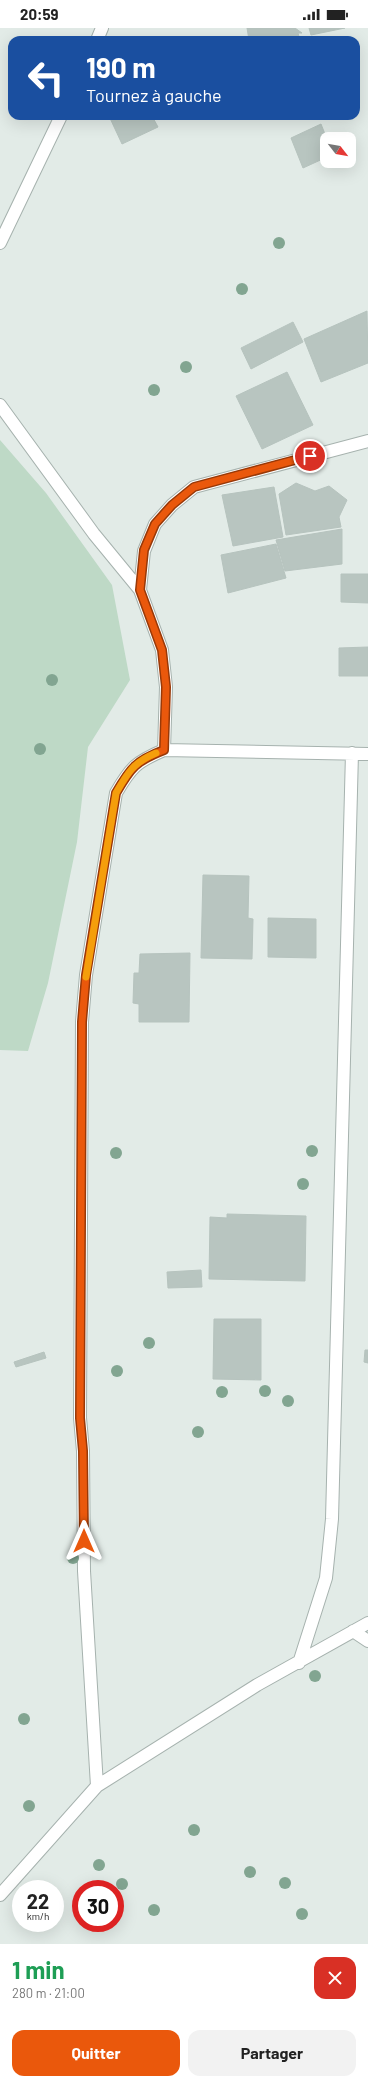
<!DOCTYPE html>
<html lang="fr">
<head>
<meta charset="utf-8">
<style>
	:root { --surface:#fff; --page:#f2f2f2; --text:#222; --muted:#767676; --accent:#ea580c }
	body { margin:0; font-family:Barlow,sans-serif; background:var(--page); color:var(--text); height:100vh; display:flex; flex-direction:column; font-size:15px; white-space:nowrap }
	* { box-sizing:border-box; margin:0 }
	p { font-size:13px; color:var(--muted) }
	.icon { flex:none; width:22px; height:22px; fill:none; stroke:currentColor; stroke-width:2; stroke-linecap:round; stroke-linejoin:round }
	.map { position:relative; height:1916px; overflow:hidden }
	.drawer { display:flex; flex-direction:column; background:var(--surface); flex:1 }
	.drawer>* { flex:none }
	.hud { position:absolute; left:8px; top:8px; width:352px; height:84px; border-radius:12px; box-shadow:0 4px 16px #0002; background:#1a4fa0; color:#fff; overflow:hidden }
	.needle { width:26px; rotate:121deg }
	.tools { position:absolute; left:320px; top:104px; display:grid; gap:8px }
	.tools a { display:grid; place-items:center; width:36px; height:36px; border-radius:8px; background:var(--surface); box-shadow:0 4px 16px #0002; font-size:20px }
	.speed { position:absolute; left:12px; top:1852px; display:flex; gap:8px; font-size:20px; font-weight:700; text-align:center }
	.speed>* { display:grid; place-content:center; width:52px; height:52px; border-radius:50%; background:var(--surface); box-shadow:0 4px 16px #0002; line-height:1 }
	.speed small { font-size:10px; font-weight:400 }
	.speed .limit { border:6px solid #d22; background:#fff; color:#111 }
	.pin { position:absolute; display:grid; place-items:center; width:34px; height:34px; color:#fff; margin:-17px; border:2px solid #fff; border-radius:50%; box-shadow:0 1px 4px #0007 }
	.me { position:absolute; width:44px; margin:-22px; rotate:0deg; stroke-linejoin:round; filter:drop-shadow(0 0 3px #0008) }
	.turn { display:flex; align-items:center; gap:14px; height:84px; padding:0 12px; font-size:18px }
	.turn .icon { width:52px; height:52px; stroke-width:2.5 }
	.turn b { display:block; font-size:28px; line-height:34px }
	.round { display:grid; place-items:center; flex:none; width:42px; height:42px; border-radius:12px; background:var(--page) }
	.head { display:flex; align-items:center; justify-content:space-between; height:68px; padding:0 12px }
	h1 { font-size:24px; font-weight:700; line-height:30px; color:#1e9e55 }
	.action { display:flex; gap:8px; margin-top:auto; padding:8px 12px }
	.action a { flex:1; height:46px; border-radius:12px; background:var(--accent); color:#fff; font-size:16px; font-weight:700; line-height:46px; text-align:center }
	.action a+a { background:var(--page); color:var(--text) }
	.status { display:flex; justify-content:space-between; align-items:center; height:28px; padding:0 20px; background:var(--surface); direction:ltr }
	.status svg { height:11px; fill:currentColor }
	.map>svg:first-child { display:block }
	.green { fill:#bed9c6 }
	.building { fill:#b8c5c0; stroke:#b6c3be }
	.lines { fill:none; stroke-linecap:round; stroke-linejoin:round }
	.minor-casing { stroke:#a6b2ae; stroke-width:14 }
	.minor { stroke:#fff; stroke-width:12 }
	.tree { fill:#82a591 }
	.route-casing { stroke:#983908; stroke-width:10 }
	.route { stroke:#ea580c; stroke-width:7 }
	.slow { stroke:#f59e0b; stroke-width:7 }
</style>
</head>
<body>
<div class="status"><b>20:59</b><svg viewBox="0 0 49 12"><path d="M0 12V9h3v3zM5 12V6h3v6zM10 12V3h3v9zM15 12V0h3v12zM26 1h20v11H26zM47 4h2v5h-2z"/></svg></div>
<div class="map">
<svg width="368" height="1916" viewBox="0 0 368 1916">
	<rect width="100%" height="100%" fill="#e2ebe7"/>
	<path class="green" d="M0,412l46,53 66,92 18,95 -42,67 -11,95 -29,141 -20,68 -28,-1z"/>
	<path class="building" d="M247,0h48l7,5h-4l2,7h-51z
		M309,0h36l-34,7z
		M109,88h43l6,11 -36,17z
		M321,96l6,15v18l-24,11 -12,-30z
		M367,283l1,52 -47,19 -17,-43z
		M293,294l10,20 -52,27 -10,-21z
		M287,344l26,53 -51,24 -26,-53z
		M296,455l19,8 14,-5 18,14 -8,17 2,10 -55,8 -7,-41z
		M274,459l9,50 -50,9 -11,-51z
		M342,501v35l-57,7 -9,-31z
		M276,516l10,34 -58,15 -7,-38z
		M341,546h27v29l-27,-1z
		M368,619v29h-29v-28z
		M203,847l46,1 -1,42 5,1 -1,40 -51,-1z
		M268,890l48,1v39l-48,-1z
		M190,925l-1,69h-50v-18l-6,-1 1,-30h5l1,-19z
		M227,1186l79,2 -1,65 -96,-2 1,-62 17,1z
		M201,1242l1,17 -34,1 -1,-16z
		M214,1291h47v61l-48,-1z
		M365,1322h3v13l-4,-1z
		M44,1324l2,6 -30,9 -2,-5z"/>
	<g class="lines">
		<g class="minor-casing">
			<path id="minor" d="M97,12l5,-12
				M0,215l61,-127
				M0,377l94,129 46,56
				M164,722l2,-63 -4,-37 -22,-60 4,-39 11,-27 17,-19 22,-18 174,-46
				M353,1603l15,10
				M299,1635l27,-85 6,-59 20,-766
				M97,1758l-13,-215 -1,-120 -3,-33 2,-396 4,-47 30,-182c15,-26 20,-31 48,-43l204,4
				M0,1867l97,-109 160,-101 111,-62"/>
		</g>
		<use href="#minor" class="minor"/>
	</g>
	<g class="tree">
		<circle cx="279" cy="215" r="6"/>
		<circle cx="242" cy="261" r="6"/>
		<circle cx="186" cy="339" r="6"/>
		<circle cx="154" cy="362" r="6"/>
		<circle cx="52" cy="652" r="6"/>
		<circle cx="40" cy="721" r="6"/>
		<circle cx="312" cy="1123" r="6"/>
		<circle cx="116" cy="1125" r="6"/>
		<circle cx="303" cy="1156" r="6"/>
		<circle cx="149" cy="1315" r="6"/>
		<circle cx="117" cy="1343" r="6"/>
		<circle cx="265" cy="1363" r="6"/>
		<circle cx="222" cy="1364" r="6"/>
		<circle cx="288" cy="1373" r="6"/>
		<circle cx="198" cy="1404" r="6"/>
		<circle cx="73" cy="1530" r="6"/>
		<circle cx="315" cy="1648" r="6"/>
		<circle cx="24" cy="1691" r="6"/>
		<circle cx="29" cy="1778" r="6"/>
		<circle cx="194" cy="1802" r="6"/>
		<circle cx="99" cy="1837" r="6"/>
		<circle cx="250" cy="1844" r="6"/>
		<circle cx="285" cy="1855" r="6"/>
		<circle cx="122" cy="1856" r="6"/>
		<circle cx="154" cy="1882" r="6"/>
		<circle cx="302" cy="1886" r="6"/>
	</g>
	<g class="lines">
		<g class="route-casing">
			<path id="route" d="M84,1513l-1,-90 -3,-33 2,-396 4,-47 30,-182c15,-26 20,-32 48,-43l2,-63 -4,-37 -22,-60 4,-40 11,-26 17,-19 22,-18 116,-31"/>
		</g>
		<use href="#route" class="route"/>
		<path class="slow" d="M86,949l30,-184c12,-21 18,-31 40,-40"/>
	</g>
</svg>
<div class="tools">
<a><svg class="needle" viewBox="-14 -14 28 28"><path d="M0-13l5 13h-10z" fill="#e53935"/><path d="M0 13l5-13h-10z" fill="#767676"/></svg></a>
</div>
<div class="speed"><div>22<small>km/h</small></div><div class="limit">30</div></div>
<div class="pin" style="left:310px;top:428px;background:#d93025"><svg class="icon" aria-label="arrive" viewBox="0 0 24 24"><path d="M6 21V4h12l-3 4 3 4H6"/></svg></div>
<svg class="me" style="left:84px;top:1513px" viewBox="-20 -20 40 40"><path d="M0-17L14 15 0 8-14 15z" fill="#ea580c" stroke="#fff" stroke-width="4"/></svg>
<div class="hud">
<div class="turn"><svg class="icon" aria-label="left" viewBox="0 0 24 24"><path d="M17 20v-9H6M10 6l-5 5 5 5"/></svg><div><b>190 m</b>Tournez à gauche</div></div>
</div>
</div>
<section class="drawer">
<div class="head"><div><h1>1 min</h1><p>280 m · 21:00</p></div><a class="round" style="background:#d93025;color:#fff"><svg class="icon" aria-label="close" viewBox="0 0 24 24"><path d="M6 6l12 12M18 6L6 18"/></svg></a></div>
<div class="action"><a>Quitter</a><a>Partager</a></div>
</section>
</body>
</html>
